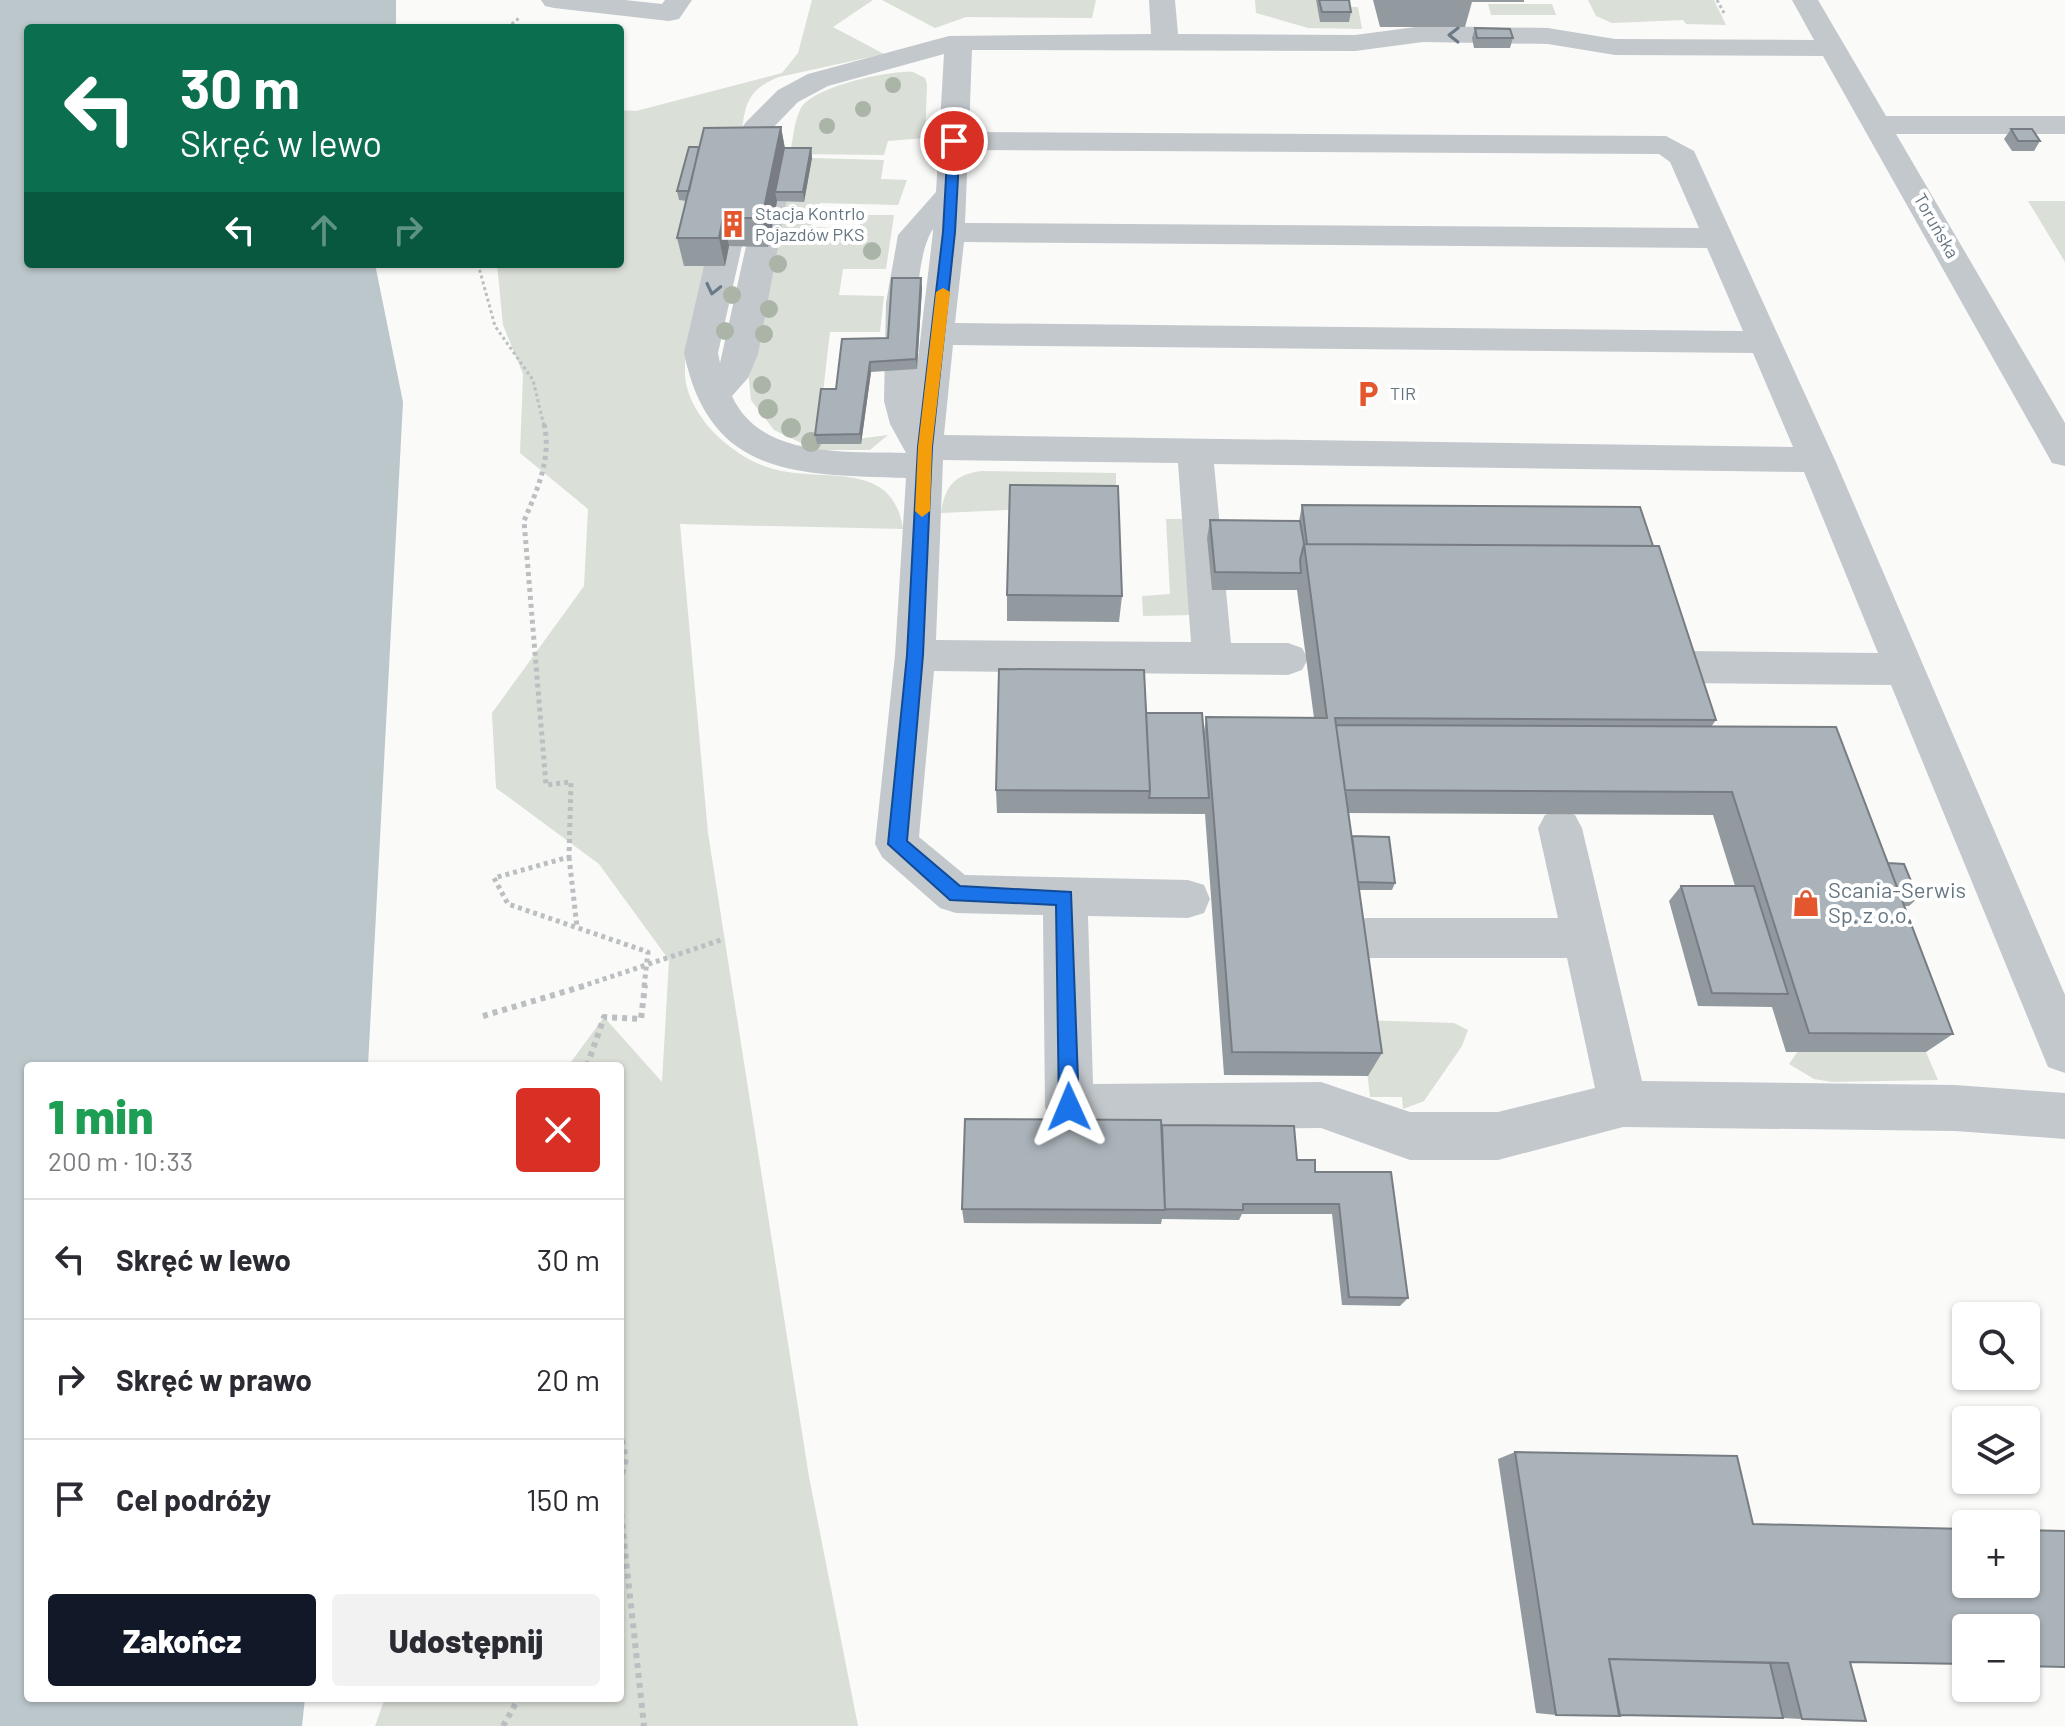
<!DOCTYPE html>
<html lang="pl">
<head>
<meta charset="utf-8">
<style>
	:root { --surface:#fff; --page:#f2f2f3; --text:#2b2b33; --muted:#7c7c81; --line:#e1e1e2; --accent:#111827 }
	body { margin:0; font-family:Barlow,sans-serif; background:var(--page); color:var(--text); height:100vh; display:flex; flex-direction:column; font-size:30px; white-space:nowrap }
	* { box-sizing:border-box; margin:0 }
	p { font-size:26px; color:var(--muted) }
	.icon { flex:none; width:44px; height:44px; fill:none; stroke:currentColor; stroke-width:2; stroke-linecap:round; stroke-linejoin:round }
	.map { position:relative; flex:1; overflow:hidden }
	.sheet { position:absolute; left:24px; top:1062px; width:600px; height:640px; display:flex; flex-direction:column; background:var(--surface); border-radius:8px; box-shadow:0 2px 6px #0004 }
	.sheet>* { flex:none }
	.hud { position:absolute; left:24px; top:24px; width:600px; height:244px; border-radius:8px; box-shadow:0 2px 6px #0004; background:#0b6e4f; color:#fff; overflow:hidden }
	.controls { position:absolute; left:1952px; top:1302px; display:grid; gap:16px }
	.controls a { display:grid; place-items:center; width:88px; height:88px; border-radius:8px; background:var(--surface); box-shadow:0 2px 6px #0004; font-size:40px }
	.pin { position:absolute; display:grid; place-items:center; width:68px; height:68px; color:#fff; margin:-34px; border:4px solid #fff; border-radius:50%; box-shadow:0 2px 8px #0007 }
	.me { position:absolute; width:88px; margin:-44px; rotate:359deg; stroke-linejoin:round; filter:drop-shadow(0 0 6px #0008) }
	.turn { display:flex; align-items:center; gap:28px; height:168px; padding:0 24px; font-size:36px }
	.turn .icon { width:104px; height:104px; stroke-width:2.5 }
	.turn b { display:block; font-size:56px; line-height:68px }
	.lanes { display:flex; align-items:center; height:76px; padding:0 24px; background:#0003; justify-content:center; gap:40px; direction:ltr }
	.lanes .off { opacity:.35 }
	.round { display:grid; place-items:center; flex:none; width:84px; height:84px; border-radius:8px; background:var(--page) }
	.summary { display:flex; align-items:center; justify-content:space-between; height:136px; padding:0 24px }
	h1 { font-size:48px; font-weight:800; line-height:60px; color:#1e9e55 }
	.cta { display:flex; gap:16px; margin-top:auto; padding:16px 24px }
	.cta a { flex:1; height:92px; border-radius:8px; background:var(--accent); color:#fff; font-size:32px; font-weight:800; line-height:92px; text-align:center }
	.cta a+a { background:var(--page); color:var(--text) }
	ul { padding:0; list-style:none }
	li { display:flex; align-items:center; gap:24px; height:120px; padding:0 24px; border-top:2px solid var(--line) }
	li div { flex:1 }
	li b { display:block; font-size:30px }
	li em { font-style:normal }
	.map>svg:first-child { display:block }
	.green { fill:#dadfd7 }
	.water { fill:#bbc7cb }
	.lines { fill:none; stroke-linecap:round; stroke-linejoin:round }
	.path-far2 { stroke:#bbbfc2; stroke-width:3; stroke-dasharray:3 3; stroke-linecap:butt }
	.path-far1 { stroke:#bbbfc2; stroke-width:5; stroke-dasharray:4 4; stroke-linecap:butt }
	.path { stroke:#bbbfc2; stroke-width:6; stroke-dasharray:5 5; stroke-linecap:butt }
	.minor { fill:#c3c8cc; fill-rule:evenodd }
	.tree { fill:#aab4a7 }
	.wall { fill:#929a9f }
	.shaded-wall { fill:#777d82 }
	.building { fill:#aab3b9; stroke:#777d82; stroke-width:2 }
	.oneway { stroke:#6a7a87 }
	.route { fill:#1a73e8; stroke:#114b97; stroke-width:2 }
	.slow { fill:#f59e0b }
	.labels { text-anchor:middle; stroke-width:8; stroke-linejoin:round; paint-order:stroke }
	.far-poi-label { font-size:18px; fill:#657683; stroke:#fff; text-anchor:start }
	.far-street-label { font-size:18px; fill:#657683; stroke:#fff }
	.poi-label { font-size:22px; fill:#657683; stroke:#fff; text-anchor:start }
</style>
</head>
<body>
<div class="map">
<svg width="2065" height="1726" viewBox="0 0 2065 1726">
	<rect width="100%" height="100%" fill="#fafaf8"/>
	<path class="green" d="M812,0h61l-40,27 51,27 -105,23c-48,18 -28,50 -45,78 -9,14 -41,34 -55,45l21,1 -16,65h23c-7,34 -23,75 -22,109 1,19 11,36 22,50 17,20 41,37 66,44 53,14 120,-10 130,60l-223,-5 28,309 101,644 49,249h-483l10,-28h235v-632h-52l36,-49 58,65 7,-122 -70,-96 -103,-76 -4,-75 92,-127 4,-77 -68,-56 3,-79 -20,-49 -6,-61h123v-154l16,1 146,-38 16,-20z
		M882,0h214l-4,18 -126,-1 -31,11z
		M1255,0h61l4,21 26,-14h12l4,22 -54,-1 -52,-15z
		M1588,0h126l12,25 -40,-1 -3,-4 -71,3 -16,-7z
		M1488,4h64l4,11h-65z
		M913,72l12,6 2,6 -2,54 -37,3 -4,14 -94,-1c3,-14 4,-32 10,-44 10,-23 90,-40 113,-38z
		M812,158l72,2 -3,19 26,1 -9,25 -78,-2 -1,6 -27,-1 -2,4 24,1 -3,14 48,2 3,-14h32l-8,54h-43l-4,26 45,1 -4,36h-50l-13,112 71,-9 -18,15h-54l-42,-20 -23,-30 -3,-29 29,-170h27z
		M2028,201h37v61z
		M981,471l135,2v32l-175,8c4,-26 12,-38 40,-42z
		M1166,519h28l-4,96 -47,1 -1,-20 28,-2z
		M1361,1020l93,3 14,7 -6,16 -38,55 -21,8 -1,-12h-32z
		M1798,1051l128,1 12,28 -106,2 -18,-3 -25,-15z"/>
	<path class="water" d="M0,0h396v28h-368v236h347l28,138 -35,664h-340v632h277l-3,28h-302z"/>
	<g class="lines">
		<path class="path-far2" d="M1717,0l7,13
			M507,28l12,-10
			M478,264l17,62 38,54 11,46"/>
		<path class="path-far1" d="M544,424c8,34 -7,66 -20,97l22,264 25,-3 -2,75 -75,21 14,26 140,48 -4,35
			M569,857l8,70
			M580,987l144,-48"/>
		<path class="path" d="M483,1016l104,-31
			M587,1066l17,-49 37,2 4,-34
			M620,1430l6,29 -6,23
			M620,1504l24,222
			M503,1726l16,-28"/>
		<path class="minor" d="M541,0h84l37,4 3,-4h27l-13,19 -10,2 -115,-13 -9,-2z
			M1149,0h26l3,34 177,1 68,-9 125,2 67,11 199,1 -22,-40h26l68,116h179v18h-169l169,289v43l-13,-3 -5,-9 -224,-398 -208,-1 -67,-11 -125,-2 -68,9 -383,-1 -3,82 697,4 28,15 141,309 230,535v78l-17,-6 -157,-382 -209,-2 -14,-5 -6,-11 6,-11 14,-5 196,2 -74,-181 -590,-8 17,179h57l14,5 6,11 -6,11 -14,5 -354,-4 -15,166 46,38 223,5 16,5 6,14 -6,14 -16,5 -100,-2 5,168 228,-2 89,30h88l97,-24 -28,-130h-201l-16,-6 -7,-14 7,-14 16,-6h192l-20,-90 7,-13 15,-5 15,5 7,13 60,253 313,4 110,8v46l-110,-8 -332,-4 -125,33h-88l-89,-32 -252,2 -17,-7 -7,-16 -2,-192 -87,-2 -16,-5 -58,-51 -7,-13 20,-189 11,-177c-107,-4 -196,1 -222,-125l49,-213 13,-18 32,-32 30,-16 141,-38 202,-2zM944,54l-8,138 -38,43 -12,68 -2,98 6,23 16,29c-58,-2 -145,7 -174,-57l16,-18 10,-24 31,-166 -4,-6h-22l-4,6 -39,175 -2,-10 49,-219 31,-32 30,-16zM968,150l691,4 11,8 29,66 -734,-5zM933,229v3l-16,135c-1,-35 -3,-109 16,-138zM964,242l743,6 36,83 -788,-8zM953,345l800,8 40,94 -849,-12zM943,460l235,3 13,179 -255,-2z"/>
	</g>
	<g class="tree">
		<circle cx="893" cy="85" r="8"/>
		<circle cx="863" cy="109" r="8"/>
		<circle cx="827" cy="126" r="8"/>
		<circle cx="851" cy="236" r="9"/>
		<circle cx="872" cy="251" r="9"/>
		<circle cx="778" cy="264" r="9"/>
		<circle cx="732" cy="295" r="9"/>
		<circle cx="769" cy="309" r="9"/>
		<circle cx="725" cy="331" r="9"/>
		<circle cx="764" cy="334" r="9"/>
		<circle cx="762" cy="385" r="9"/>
		<circle cx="768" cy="409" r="10"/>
		<circle cx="791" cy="428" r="10"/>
		<circle cx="811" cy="442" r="10"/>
	</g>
	<path class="wall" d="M1316,0h33l2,12 -2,10h-29z
		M1373,0h151v2h-52l-7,25h-85z
		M1475,28l38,10 -3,10h-36l-2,-10z
		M781,127l4,21h26l1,10 -8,44 -27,-1 -9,46 -39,-1 -4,20h-41l-7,-28 9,-37 -7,-1 -2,-9 22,-44z
		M2011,129l29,12 -6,10h-22l-8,-12z
		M922,288l-5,81 -46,3 -10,72h-44l-2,-9 21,-46 52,-51z
		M1302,505l351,41 63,174 -5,7 177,136 30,35 -9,8h-5l49,128 -27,18h-140l-14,-45 -74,-1 -29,-105 12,-15h54l-22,-71 -365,-2 4,23 43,47 -3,7h-33l23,163 -14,23 -144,-1 -19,-261 -208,-1 -1,-23 150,-77 58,19 2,-15 108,1 -17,-128h-85l-5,-52 3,-18 89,1z
		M1007,595l115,1 -3,26 -112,-1z
		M1162,1125l135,35 18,12 93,126 -8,8 -58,-1 -10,-91h-90l-3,6 -77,-1 -1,5 -197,-1 -2,-14z
		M1515,1452l238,72 97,138 -48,57 -20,-1 -163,-3h-63l-20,-2 -38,-254z"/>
	<path class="shaded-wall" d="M781,127l5,29 -11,36 2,9 -9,46 -6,-29z
		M811,148l1,10 -8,44 -1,-10z
		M723,218l6,28 -4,20 -6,-28z
		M921,278l1,10 -5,81 -1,-10z
		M870,362l1,10 -10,72 -1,-10z"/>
	<path class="building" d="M1319,0h30l2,12h-29z
		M1475,28l35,1 3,9h-36z
		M781,127l-19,91h-39l-4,20h-42l27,-110z
		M2011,129h21l8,12h-22z
		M689,147h10l-10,44h-12z
		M784,148h27l-8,44h-28z
		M892,278h29l-5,81 -46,3 -10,72 -45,1 6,-46h15l6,-50 46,-1z
		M1010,485l108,1 4,110 -115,-1z
		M1302,505l338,2 13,39 -346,-2z
		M1210,520l90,1 4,23 -4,16 1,13 -86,-1z
		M1304,544l355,2 57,174 -381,-2 47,335 -150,-1 -26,-335 121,1z
		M999,669l145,1 6,121 -154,-1z
		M1146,713h56l7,85h-60l1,-7z
		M1336,725l500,2 117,307 -144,-1 -77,-241 -387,-2z
		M1352,836l37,1 6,46 -37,-1z
		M1888,863l16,1 14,34h-17z
		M1681,886h73l34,108 -76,-1z
		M965,1119l196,1 4,90 -203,-1z
		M1162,1125l132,1 3,34h18v12h76l17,126 -59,-1 -10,-93h-96v6l-78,-1z
		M1515,1452l222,4 16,68 213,5v55h60v-54l39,1v136l-39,-1v-38h-60v36l-116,-2 16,59 -64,-2 -14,-56 -179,-4 11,57 -64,-1z
		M1609,1659l161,4 13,55 -164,-3z"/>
	<defs><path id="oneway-chevron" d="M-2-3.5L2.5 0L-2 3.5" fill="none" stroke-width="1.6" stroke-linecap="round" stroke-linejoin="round" transform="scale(2)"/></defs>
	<g class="oneway">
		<use href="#oneway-chevron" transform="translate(1454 35) rotate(-179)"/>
		<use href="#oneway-chevron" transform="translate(713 289) rotate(103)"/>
	</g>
	<path class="route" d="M954,137l6,4 -5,91 -23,215 -9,208 -16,186 53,45 111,6 8,215 -3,7 -7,3 -7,-3 -3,-7 -3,-202 -106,-5 -62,-56 19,-189 11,-208 25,-215 5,-91z"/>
	<path class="slow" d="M943,288l7,4 -18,155 -2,64 -8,6 -7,-6 3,-64 18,-155z"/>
	<defs>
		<g id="building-bare" transform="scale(2.16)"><path d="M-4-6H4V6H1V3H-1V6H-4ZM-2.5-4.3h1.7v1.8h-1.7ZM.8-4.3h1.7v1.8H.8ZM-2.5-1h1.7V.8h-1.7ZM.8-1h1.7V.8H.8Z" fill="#e4572e" stroke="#fff" stroke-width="2.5" paint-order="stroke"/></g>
		<g id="parking-bare" transform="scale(2.16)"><path d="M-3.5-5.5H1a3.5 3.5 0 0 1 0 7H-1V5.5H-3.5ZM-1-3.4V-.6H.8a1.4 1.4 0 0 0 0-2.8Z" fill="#e4572e" stroke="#fff" stroke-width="2.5" paint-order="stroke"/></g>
		<g id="shop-bare" transform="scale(2.16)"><path d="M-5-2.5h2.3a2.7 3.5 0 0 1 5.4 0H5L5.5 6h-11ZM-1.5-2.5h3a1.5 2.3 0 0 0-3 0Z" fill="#e4572e" stroke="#fff" stroke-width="2.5" paint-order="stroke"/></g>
	</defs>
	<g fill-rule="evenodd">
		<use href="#building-bare" x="733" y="224"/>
		<use href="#parking-bare" x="1368" y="394"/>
		<use href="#shop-bare" x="1806" y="903"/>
	</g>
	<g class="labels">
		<g class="far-poi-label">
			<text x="755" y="220">Stacja Kontrlo<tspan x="755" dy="21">Pojazdów PKS</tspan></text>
			<text x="1390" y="400">TIR</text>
		</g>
		<g class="far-street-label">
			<text transform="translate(1936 226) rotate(60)" y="6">Toruńska</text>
		</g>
		<g class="poi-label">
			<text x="1828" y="898">Scania-Serwis<tspan x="1828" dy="25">Sp. z o.o.</tspan></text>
		</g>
	</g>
</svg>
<div class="controls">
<a><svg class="icon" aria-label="search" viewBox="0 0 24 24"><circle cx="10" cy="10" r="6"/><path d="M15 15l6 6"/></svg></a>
<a><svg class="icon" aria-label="layers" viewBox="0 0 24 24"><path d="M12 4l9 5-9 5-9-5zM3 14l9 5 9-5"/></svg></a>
<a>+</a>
<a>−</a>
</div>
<div class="pin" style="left:954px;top:141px;background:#d93025"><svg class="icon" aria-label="arrive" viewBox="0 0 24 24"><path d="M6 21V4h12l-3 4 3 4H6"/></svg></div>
<svg class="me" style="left:1069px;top:1107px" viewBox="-20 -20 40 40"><path d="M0-17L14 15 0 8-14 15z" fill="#1a73e8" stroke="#fff" stroke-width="4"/></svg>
<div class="hud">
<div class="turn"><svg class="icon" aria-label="left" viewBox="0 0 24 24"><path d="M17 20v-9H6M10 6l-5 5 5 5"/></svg><div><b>30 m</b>Skręć w lewo</div></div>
<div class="lanes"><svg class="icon" aria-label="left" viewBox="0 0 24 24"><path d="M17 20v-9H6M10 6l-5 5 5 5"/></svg><svg class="icon off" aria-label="ahead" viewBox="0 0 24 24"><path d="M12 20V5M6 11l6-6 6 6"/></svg><svg class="icon off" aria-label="right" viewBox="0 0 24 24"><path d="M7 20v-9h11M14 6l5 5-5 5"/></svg></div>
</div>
<section class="sheet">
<div class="summary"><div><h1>1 min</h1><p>200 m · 10:33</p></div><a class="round" style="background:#d93025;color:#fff"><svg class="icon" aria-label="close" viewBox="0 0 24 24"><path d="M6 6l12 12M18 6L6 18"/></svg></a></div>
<ul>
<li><svg class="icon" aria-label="left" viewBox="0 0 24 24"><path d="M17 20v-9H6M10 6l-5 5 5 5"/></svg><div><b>Skręć w lewo</b></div><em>30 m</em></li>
<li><svg class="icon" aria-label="right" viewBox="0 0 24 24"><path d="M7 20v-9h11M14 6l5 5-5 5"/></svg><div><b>Skręć w prawo</b></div><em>20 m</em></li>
<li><svg class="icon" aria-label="arrive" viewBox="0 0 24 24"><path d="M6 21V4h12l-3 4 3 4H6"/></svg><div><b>Cel podróży</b></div><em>150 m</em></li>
</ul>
<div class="cta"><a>Zakończ</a><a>Udostępnij</a></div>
</section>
</div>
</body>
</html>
